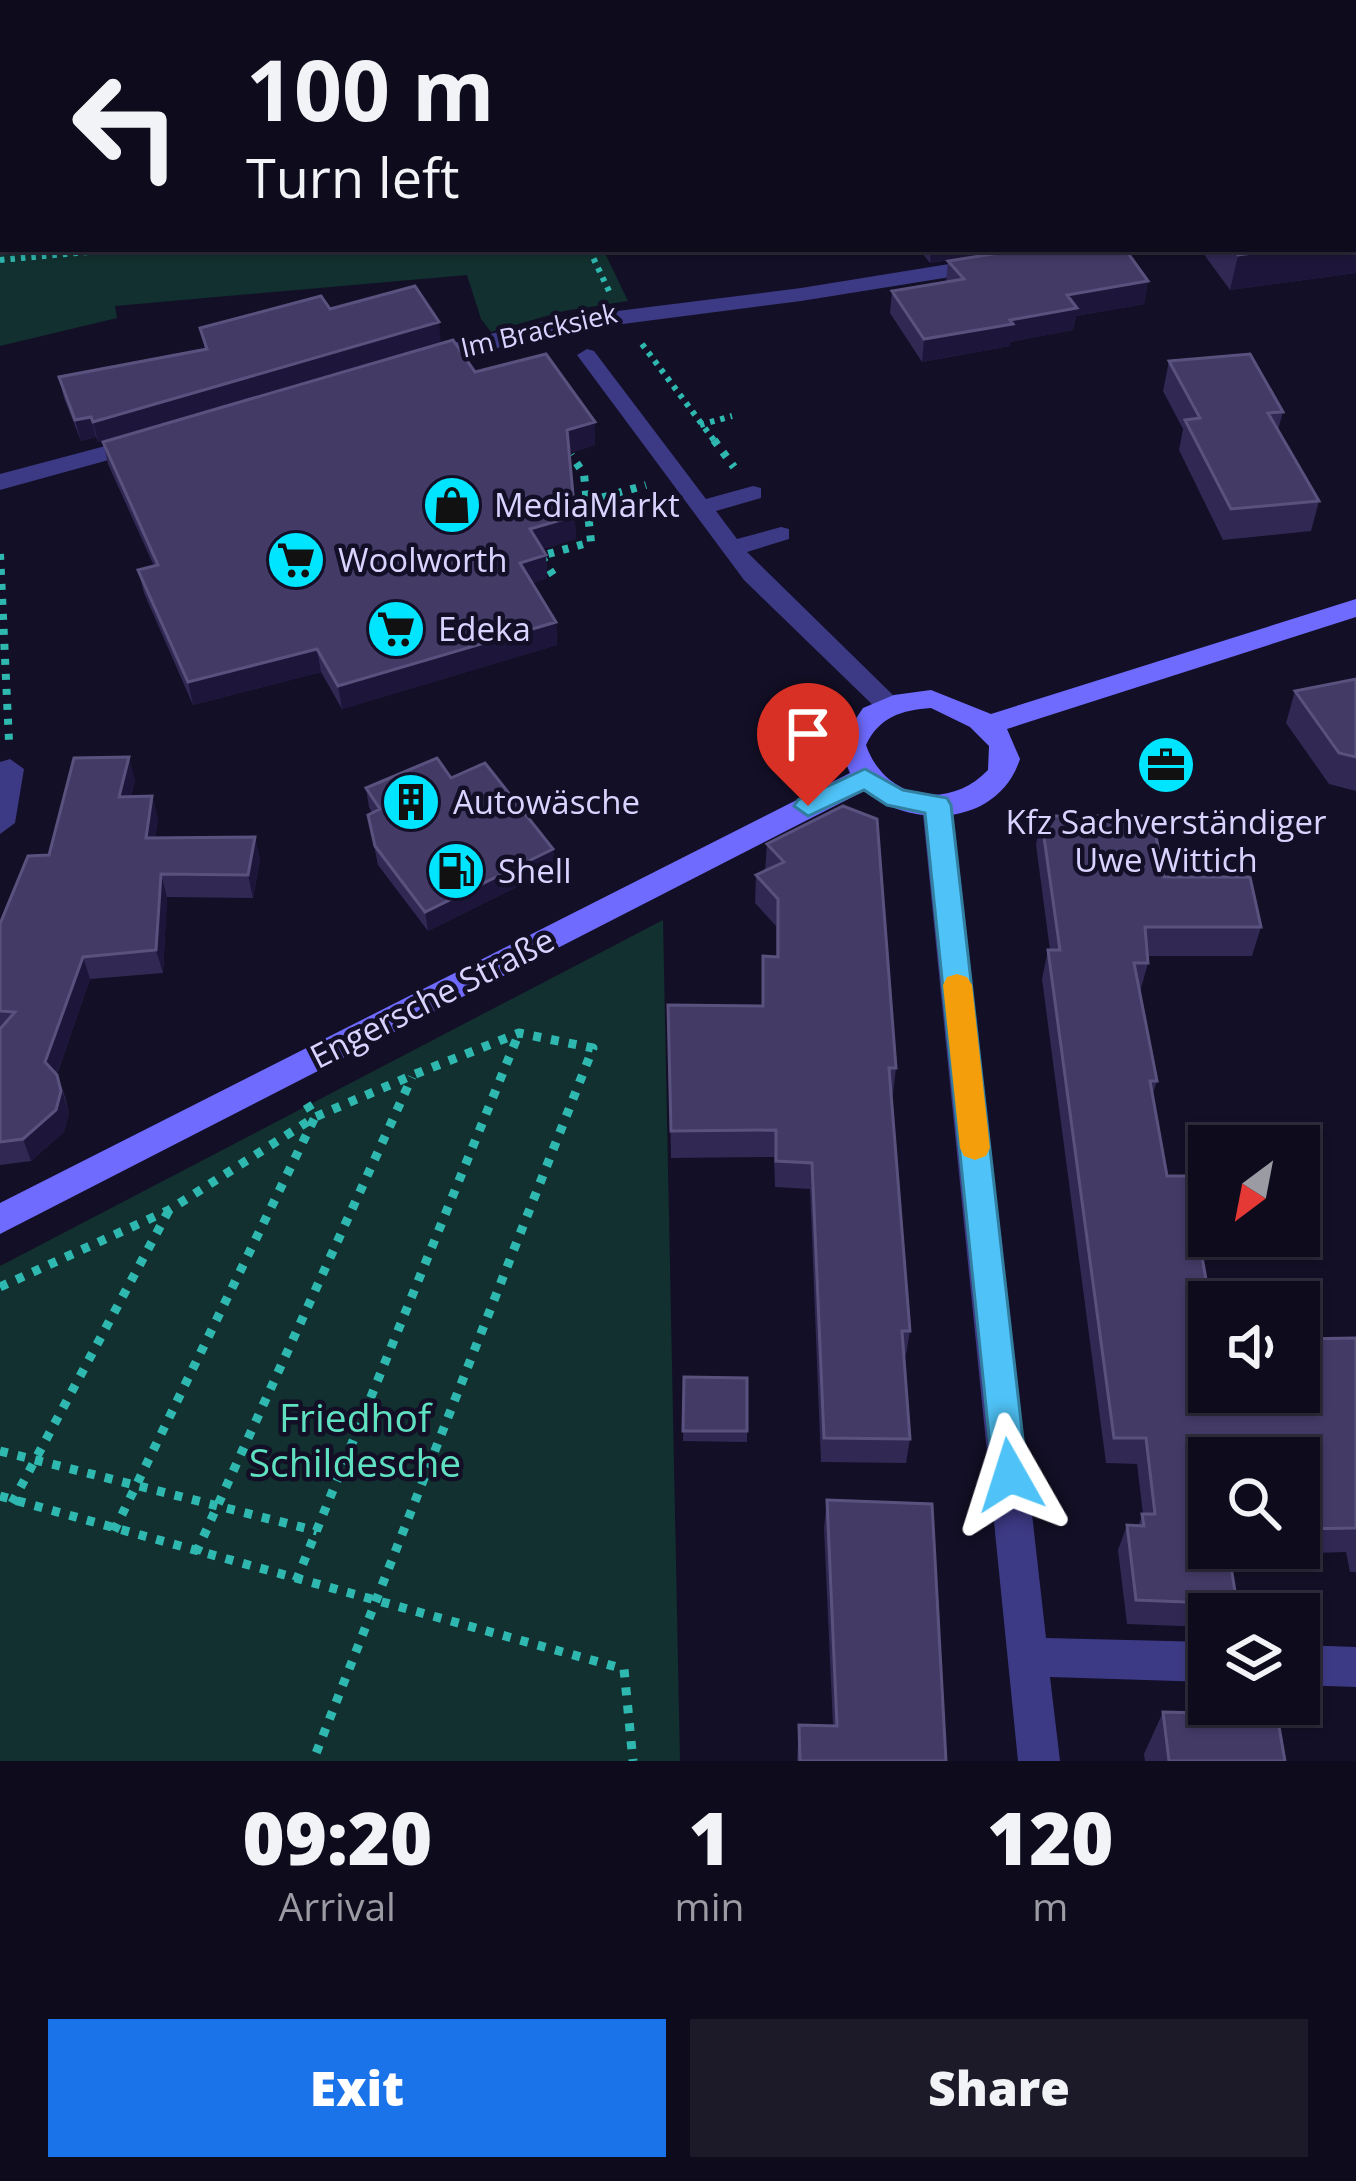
<!DOCTYPE html>
<html lang="en">
<head>
<meta charset="utf-8">
<style>
	:root { --surface:#0e0b1c; --page:#1c1929; --text:#f1f3f6; --muted:#9b9ba3; --line:#2e2b3b; --accent:#1a73e8 }
	body { margin:0; font-family:"Open Sans",sans-serif; background:var(--page); color:var(--text); height:100vh; display:flex; flex-direction:column; font-size:45px; white-space:nowrap }
	* { box-sizing:border-box; margin:0 }
	p { font-size:39px; color:var(--muted) }
	.icon { flex:none; width:66px; height:66px; fill:none; stroke:currentColor; stroke-width:2; stroke-linecap:round; stroke-linejoin:round }
	.map { position:relative; height:1761px; overflow:hidden }
	.panel { display:flex; flex-direction:column; background:var(--surface); flex:1 }
	.panel>* { flex:none }
	.guide { position:absolute; left:0px; top:0px; width:1356px; height:252px; box-shadow:0 3px 9px #0004,0 0 0 3px var(--line); background:#0e0b1c; color:var(--text); overflow:hidden }
	.needle { width:78px; rotate:212deg }
	.fabs { position:absolute; left:1188px; top:1125px; display:grid; gap:24px }
	.fabs a { display:grid; place-items:center; width:132px; height:132px; border-radius:0px; background:var(--surface); box-shadow:0 3px 9px #0004,0 0 0 3px var(--line); font-size:60px }
	.pin { position:absolute; display:grid; place-items:center; width:102px; height:102px; color:#fff; margin:-123px -51px; border-radius:50% 50% 50% 0; rotate:-45deg; box-shadow:0 0 12px #0007 }
	.pin .icon { rotate:45deg }
	.me { position:absolute; width:132px; margin:-66px; rotate:354deg; stroke-linejoin:round; filter:drop-shadow(0 0 9px #0008) }
	.turn { display:flex; align-items:center; gap:42px; height:252px; padding:0 48px; font-size:54px }
	.turn .icon { width:156px; height:156px; stroke-width:2.5 }
	.turn b { display:block; font-size:84px; line-height:102px }
	.eta { display:flex; justify-content:space-evenly; align-items:center; height:204px; text-align:center }
	.eta b { font-size:72px; font-weight:800; line-height:84px }
	.cta { display:flex; gap:24px; margin-top:auto; padding:24px 48px }
	.cta a { flex:1; height:138px; border-radius:0px; background:var(--accent); color:#fff; font-size:48px; font-weight:800; line-height:138px; text-align:center }
	.cta a+a { background:var(--page); color:var(--text) }
	.map>svg:first-child { display:block }
	.green { fill:#12302f }
	.lines { fill:none; stroke-linecap:round; stroke-linejoin:round }
	.path-far2 { stroke:#2fb8b0; stroke-width:6; stroke-dasharray:4.5 6; stroke-linecap:butt }
	.path-far1 { stroke:#2fb8b0; stroke-width:8; stroke-dasharray:6 9; stroke-linecap:butt }
	.path { stroke:#2fb8b0; stroke-width:9; stroke-dasharray:8 10; stroke-linecap:butt }
	.lane { fill:#3d3a85; fill-rule:evenodd }
	.street { fill:#3d3a85; fill-rule:evenodd }
	.secondary { fill:#6f6bff; fill-rule:evenodd }
	.wall { fill:#312854; fill-rule:evenodd }
	.shaded-wall { fill:#1d163a }
	.building { fill:#433a66; stroke:#5a527e; stroke-width:3 }
	.route { fill:#4fc3f7; stroke:#337fa1; stroke-width:3 }
	.slow { fill:#f59e0b }
	.labels { text-anchor:middle; stroke-width:9; stroke-linejoin:round; paint-order:stroke }
	.far-street-label { font-size:27px; fill:#d9d4ff; stroke:#130f26 }
	.poi-label { font-size:33px; fill:#d9d4ff; stroke:#130f26; text-anchor:start }
	.street-label { font-size:33px; fill:#d9d4ff; stroke:#130f26 }
	.near-park-label { font-size:39px; fill:#5fe0c0; stroke:#130f26 }
</style>
</head>
<body>
<div class="map">
<svg width="1356" height="1761" viewBox="0 0 1356 1761">
	<rect width="100%" height="100%" fill="#130f26"/>
	<path class="green" d="M0,211l3,38h600l25,52 -64,10 -73,21 -10,-13 -14,-44 -352,31 2,12 -117,28z
		M663,920l17,841h-680v-495z"/>
	<g class="lines">
		<path class="path-far2" d="M589,249l20,42
			M0,260l121,-11
			M642,344l74,99
			M700,425l32,-9"/>
		<path class="path-far1" d="M714,440l20,27
			M573,506l73,-21
			M0,554l9,187
			M553,575l-12,-19 50,-14 -7,-68 -13,-19"/>
		<path class="path" d="M0,1287l169,-77 146,-93 98,-42 106,-42 74,15 -280,713
			M0,1451l317,80
			M0,1496l624,173 9,92
			M12,1503l157,-293
			M114,1531l201,-414 -10,-16
			M196,1553l216,-476
			M296,1581l223,-548"/>
		<path class="lane" d="M587,349l7,2 112,148 47,-13 8,2v10l-45,13 21,28 44,-12 8,2v10l-42,13 150,147 3,6 -3,6h-18l-135,-131 -167,-225z"/>
		<path class="street" d="M0,28h3v12h-3z
			M1353,51h3v12h-3z
			M986,258l8,2v10l-193,31 -248,32 -134,36 -12,-7 50,-20 96,-23 248,-31z
			M143,436l9,2v10l-152,42v-16z
			M10,759l14,10 -9,54 -15,11v-72z
			M937,795l15,10 94,833 163,4v40l-159,-5 10,84h-42l-96,-956z
			M1299,1645l57,2v40l-57,-2z"/>
		<path class="secondary" d="M1356,599v18l-349,112 13,30c-22,67 -106,71 -156,32l-864,443v-31l850,-430 -12,-28 25,-37 31,-13 37,-5 60,24zM931,708l39,19 19,19 -1,24c-39,41 -103,30 -122,-25 13,-28 36,-35 65,-37z"/>
	</g>
	<path class="wall" d="M669,0h438v3h-413z
		M1356,64v58h-3v-57z
		M1356,199v74l-126,17 -30,-41h153z
		M919,249h100l-89,14z
		M948,261l200,20 -4,23 -68,12 -3,14 -63,12v4l-88,16 -32,-49 2,-22 54,-9z
		M321,296l-223,146 -2,-5 -15,4 -17,-43 -5,-21 146,-28 -5,-21z
		M1169,361l114,51 -5,18 41,71 -8,30 -88,9 -44,-90 4,-21 -20,-38z
		M475,372l120,50v23l-26,8 7,86 -34,10 4,6 1,23 -15,5 24,39 1,23 -215,64 -21,-37 -128,33 -49,-112 -6,-23 16,-4 -46,-102 -5,-22z
		M1356,679v112l-27,-7 -43,-61 9,-32z
		M451,778l102,71 2,19 -127,63 -50,-66 -10,-50 4,-2 -3,-6 -3,-19z
		M135,780l-4,17 21,-1 6,23 -3,19 100,-1 5,23 -7,38 -86,-1 -4,76 -73,6 -33,95 8,23 4,16 -5,19 -33,29 -31,4v-241l49,-69z
		M843,806l53,262 -3,26h-2l19,237 -4,24h-2l6,84 -4,24 -85,-1 -11,-273 -35,-2 -1,-30 -103,1 -3,-153 94,1 1,-50 13,1v-31l-21,-23 1,-28 9,-4 2,-27z
		M1041,816l220,111 -9,29h-105l1,7 -8,29 17,89 -5,15 15,80h42v60h58l-5,15 -61,-1 8,142 147,-54v234h-6l-4,-20 -117,4 8,48 -5,10h-23v13l-82,-3 -9,-74 9,-25 11,1 5,-12 -6,-50 -31,-1 -64,-484 6,-29h2l-14,-105zM1299,1458v90h-90z
		M684,1377l63,1v64l-64,-1z
		M827,1500l119,261h-149l2,-36 34,1 -9,-198z
		M1163,1712l122,49h-140l-1,-7z"/>
	<path class="shaded-wall" d="M0,191h3v19l-3,1z
		M1356,239v34l-126,17 8,-35 45,-6h70v-9z
		M931,249h88l-89,14z
		M1148,281l-4,23 -68,12 -3,14 -63,12v4l-88,16 2,-23 86,-19 57,-25z
		M439,322l2,21 -343,99 -5,-20z
		M91,417l5,20 -15,4 -6,-21z
		M595,422v23l-27,8 -1,-23z
		M575,516l1,23 -45,13 -1,-23z
		M546,555l1,23 -25,8 -2,-23z
		M556,622l1,23 -215,64 -4,-23z
		M317,649l4,23 -128,33 -5,-23z
		M129,757l6,23 -9,40 -7,-23z
		M152,796l6,23 -6,42 -6,-23z
		M255,837l5,23 -7,38 -5,-23z
		M553,849l2,19 -127,63 -3,-19z
		M161,874l6,23 -4,76 -7,-23z
		M83,957l7,22 -37,105 -8,-22z
		M57,1075l12,38 -5,19 -33,29 -8,-22z"/>
	<path class="building" d="M810,0h297v3h-297z
		M1173,0h158v3h-159z
		M0,47l3,1v143h-3z
		M1356,64v39h-3v-38z
		M1356,199v40l-3,1v-40z
		M1024,249h101l23,32 -81,14 10,13 -67,12 3,4 -89,15 -32,-48 72,-12 -16,-18z
		M1233,249h50l-45,6z
		M415,286l24,36 -346,100 -2,-5 -16,3 -16,-43 148,-28 -7,-21 121,-32 9,13z
		M453,340l22,32 71,-18 49,68 -28,8 8,86 -45,13 16,26 -26,8 36,59 -218,64 -21,-37 -129,33 -50,-112 20,-5 -55,-123z
		M1250,354l33,58 -15,1 51,88 -88,8 -46,-89 15,-2 -31,-57z
		M1356,679v78l-17,-4 -44,-62z
		M129,757l-10,40 33,-1 -6,42 109,-1 -7,38 -87,-1 -5,76 -73,7 -38,105 12,13 4,16 -5,19 -33,29 -23,3v-113l15,-17 -15,-1v-87l28,-68 21,-1 25,-97z
		M437,758l14,20 34,-15 68,86 -128,63 -50,-66 -7,-31 12,-6 -14,-21z
		M843,806l34,13 19,249h-7l21,263h-8l8,108 -86,-1 -12,-275 -36,-2v-31l-105,1 -3,-126 95,1v-50l15,1v-58l-22,-24 28,-13 -17,-18z
		M1041,816h111l12,61h86l11,50h-116l3,36h-14l23,118h-7l17,95h42v47h-13l14,79 -1,90h90v-53l57,-1v190l-57,1v-71h-90v90h19l9,56 -101,-4 -9,-75 17,1 -2,-12h13l-9,-76h-32l-66,-488h12z
		M684,1377l63,1v53h-64z
		M827,1500l105,4 14,257h-146l-1,-36 38,1z
		M1163,1712l114,3 8,46h-116z"/>
	<path class="route" d="M865,769l38,21 44,8 4,7 76,670 -5,12 -12,4 -12,-4 -5,-12 -68,-662 -38,-8 -23,-15 -56,26 -14,-10 4,-6z"/>
	<path class="slow" d="M957,974l10,3 5,8 18,163 -4,8 -11,4 -11,-4 -4,-8 -17,-163 4,-8z"/>
	<defs>
		<g id="shop-disc" transform="scale(3)"><circle r="9.5" fill="#00e5ff" stroke="#130f26"/><path d="M-5-2.5h2.3a2.7 3.5 0 0 1 5.4 0H5L5.5 6h-11ZM-1.5-2.5h3a1.5 2.3 0 0 0-3 0Z" fill="#111"/></g>
		<g id="supermarket-disc" transform="scale(3)"><circle r="9.5" fill="#00e5ff" stroke="#130f26"/><path d="M-6-5.5h2.5l.6 2H6L4.5 2H-2.5L-4.4-4H-6ZM-1.5 3.2a1.3 1.3 0 1 0 .1 0ZM3 3.2a1.3 1.3 0 1 0 .1 0Z" fill="#111"/></g>
		<g id="office-disc" transform="scale(3)"><circle r="9.5" fill="#00e5ff" stroke="#130f26"/><path d="M-6-3h4V-5.5h4V-3h4V5H-6ZM-1-4.5V-3h2v-1.5ZM-6 0V1H6V0Z" fill="#111"/></g>
		<g id="building-disc" transform="scale(3)"><circle r="9.5" fill="#00e5ff" stroke="#130f26"/><path d="M-4-6H4V6H1V3H-1V6H-4ZM-2.5-4.3h1.7v1.8h-1.7ZM.8-4.3h1.7v1.8H.8ZM-2.5-1h1.7V.8h-1.7ZM.8-1h1.7V.8H.8Z" fill="#111"/></g>
		<g id="fuel-disc" transform="scale(3)"><circle r="9.5" fill="#00e5ff" stroke="#130f26"/><path d="M-5.5-6h7V0h2V4h1.3V-2.5L3-4.5l.8-.8L6-3V5H2.5V1h-1V6h-7ZM-4.2-4.7v3.2H.2V-4.7Z" fill="#111"/></g>
	</defs>
	<g fill-rule="evenodd">
		<use href="#shop-disc" x="452" y="505"/>
		<use href="#supermarket-disc" x="296" y="560"/>
		<use href="#supermarket-disc" x="396" y="629"/>
		<use href="#office-disc" x="1166" y="765"/>
		<use href="#building-disc" x="411" y="802"/>
		<use href="#fuel-disc" x="456" y="871"/>
	</g>
	<g class="labels">
		<g class="far-street-label">
			<text transform="translate(539 331) rotate(-13)" y="9">Im Bracksiek</text>
		</g>
		<g class="poi-label">
			<text x="494" y="517">MediaMarkt</text>
			<text x="338" y="572">Woolworth</text>
			<text x="438" y="641">Edeka</text>
			<text x="453" y="814">Autowäsche</text>
			<text x="1166" y="834" text-anchor="middle">Kfz Sachverständiger<tspan x="1166" dy="38">Uwe Wittich</tspan></text>
			<text x="498" y="883">Shell</text>
		</g>
		<g class="street-label">
			<text transform="translate(432 998) rotate(-27)" y="12">Engersche Straße</text>
		</g>
		<g class="near-park-label">
			<text x="355" y="1432">Friedhof<tspan x="355" dy="45">Schildesche</tspan></text>
		</g>
	</g>
</svg>
<div class="fabs">
<a><svg class="needle" viewBox="-14 -14 28 28"><path d="M0-13l5 13h-10z" fill="#e53935"/><path d="M0 13l5-13h-10z" fill="#9b9ba3"/></svg></a>
<a><svg class="icon" aria-label="sound" viewBox="0 0 24 24"><path d="M4 9h4l5-4v14l-5-4H4zM17 9q2 3 0 6"/></svg></a>
<a><svg class="icon" aria-label="search" viewBox="0 0 24 24"><circle cx="10" cy="10" r="6"/><path d="M15 15l6 6"/></svg></a>
<a><svg class="icon" aria-label="layers" viewBox="0 0 24 24"><path d="M12 4l9 5-9 5-9-5zM3 14l9 5 9-5"/></svg></a>
</div>
<div class="pin" style="left:808px;top:806px;background:#d93025"><svg class="icon" aria-label="arrive" viewBox="0 0 24 24"><path d="M6 21V4h12l-3 4 3 4H6"/></svg></div>
<svg class="me" style="left:1010px;top:1475px" viewBox="-20 -20 40 40"><path d="M0-17L14 15 0 8-14 15z" fill="#4fc3f7" stroke="#fff" stroke-width="4"/></svg>
<div class="guide">
<div class="turn"><svg class="icon" aria-label="left" viewBox="0 0 24 24"><path d="M17 20v-9H6M10 6l-5 5 5 5"/></svg><div><b>100 m</b>Turn left</div></div>
</div>
</div>
<section class="panel">
<div class="eta">
<div><b>09:20</b><p>Arrival</p></div>
<div><b>1</b><p>min</p></div>
<div><b>120</b><p>m</p></div>
</div>
<div class="cta"><a>Exit</a><a>Share</a></div>
</section>
</body>
</html>
